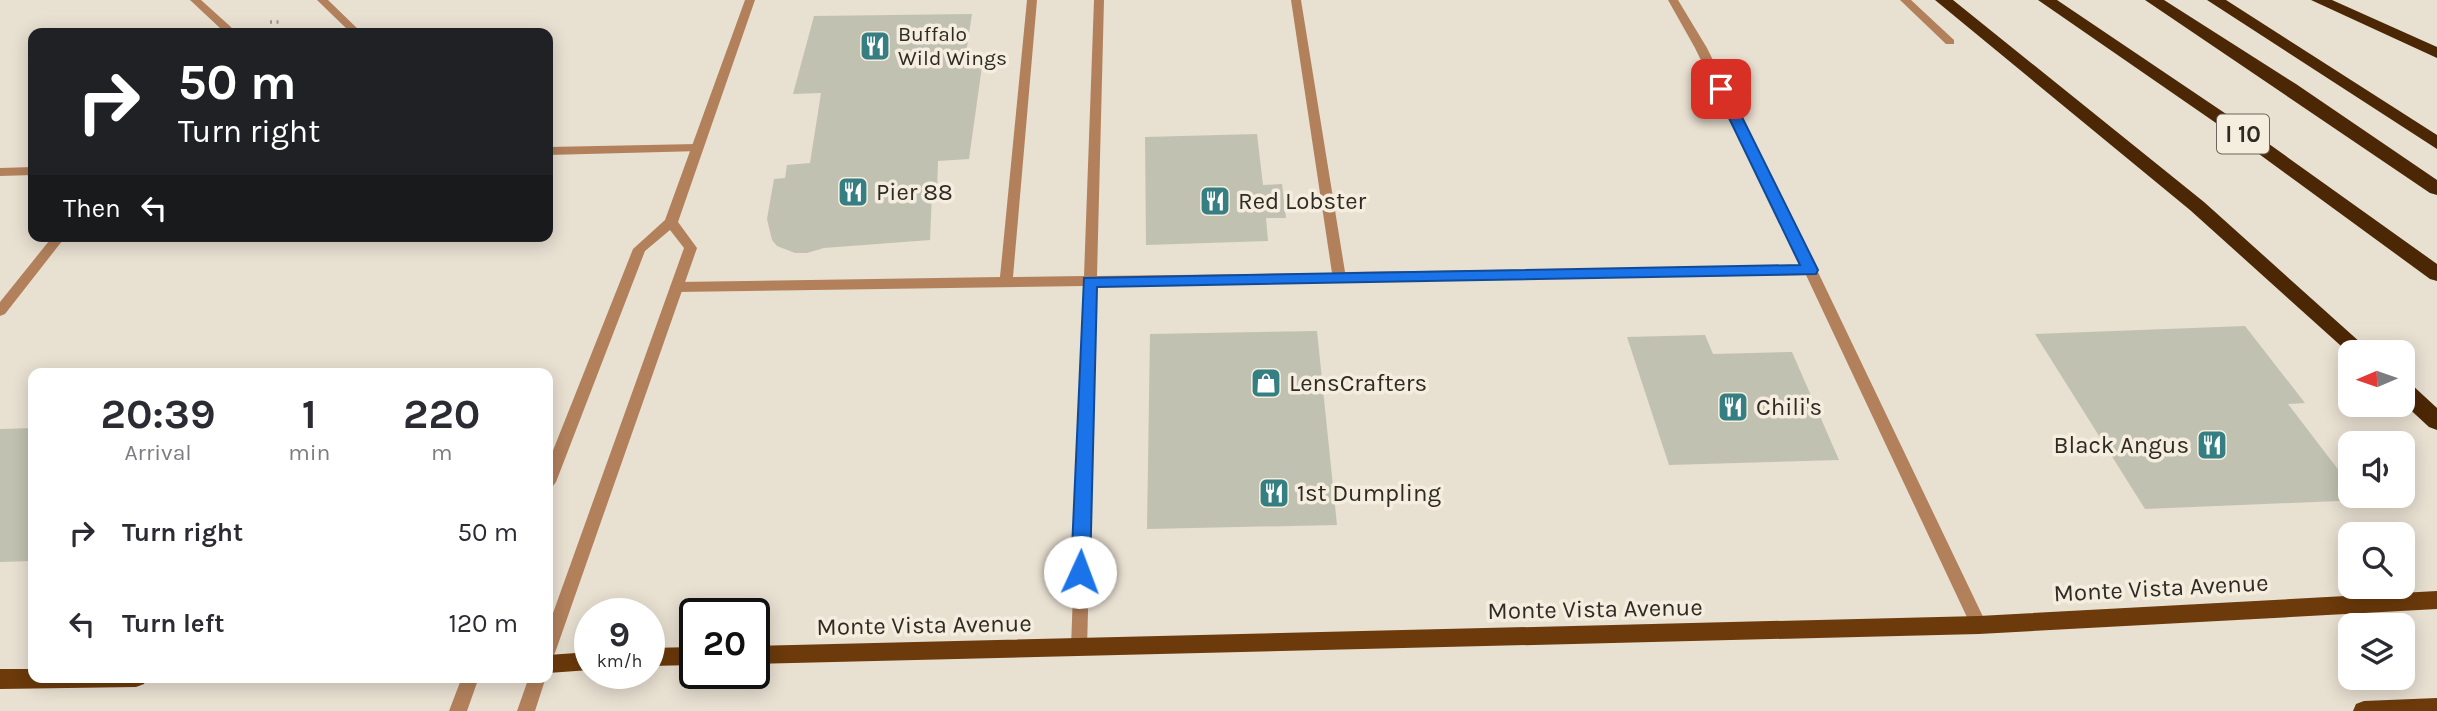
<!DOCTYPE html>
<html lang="en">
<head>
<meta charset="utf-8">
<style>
	:root { --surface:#fff; --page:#f7f7f7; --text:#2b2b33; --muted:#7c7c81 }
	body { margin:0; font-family:Karla,sans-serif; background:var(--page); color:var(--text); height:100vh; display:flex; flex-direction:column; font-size:26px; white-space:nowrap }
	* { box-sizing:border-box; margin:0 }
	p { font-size:23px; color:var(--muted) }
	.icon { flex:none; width:38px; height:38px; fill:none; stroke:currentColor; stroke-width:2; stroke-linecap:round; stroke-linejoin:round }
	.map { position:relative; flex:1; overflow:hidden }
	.side { position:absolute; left:28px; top:368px; width:525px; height:315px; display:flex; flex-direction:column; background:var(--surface); border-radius:14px; box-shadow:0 4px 18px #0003 }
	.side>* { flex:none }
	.guide { position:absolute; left:28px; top:28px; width:525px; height:214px; border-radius:14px; box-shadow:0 4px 18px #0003; background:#202124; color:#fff; overflow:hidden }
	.needle { width:46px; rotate:268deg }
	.controls { position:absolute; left:2338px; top:340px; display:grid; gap:14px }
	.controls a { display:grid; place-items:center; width:77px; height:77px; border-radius:14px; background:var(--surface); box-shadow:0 4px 18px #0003; font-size:35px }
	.speed { position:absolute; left:574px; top:598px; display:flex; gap:14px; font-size:35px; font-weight:700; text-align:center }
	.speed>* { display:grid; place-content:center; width:91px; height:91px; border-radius:50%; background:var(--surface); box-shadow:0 4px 18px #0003; line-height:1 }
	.speed small { font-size:18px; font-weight:400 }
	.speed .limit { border:4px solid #111; border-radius:10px; background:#fff; color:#111 }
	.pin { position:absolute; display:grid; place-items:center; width:60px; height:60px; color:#fff; margin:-30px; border-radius:14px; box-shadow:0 4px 10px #0006 }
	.me { position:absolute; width:77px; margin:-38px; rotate:2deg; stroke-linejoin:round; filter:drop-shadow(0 0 5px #0008) }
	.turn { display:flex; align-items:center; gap:24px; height:147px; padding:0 35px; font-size:32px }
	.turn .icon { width:91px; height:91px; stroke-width:2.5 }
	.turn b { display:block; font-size:49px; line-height:60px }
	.then { display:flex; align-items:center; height:66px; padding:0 35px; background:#0003; gap:14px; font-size:26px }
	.eta { display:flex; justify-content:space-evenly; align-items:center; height:119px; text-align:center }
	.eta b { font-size:42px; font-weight:700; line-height:49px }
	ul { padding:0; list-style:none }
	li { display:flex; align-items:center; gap:21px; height:91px; padding:0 35px }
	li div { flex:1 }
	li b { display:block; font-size:26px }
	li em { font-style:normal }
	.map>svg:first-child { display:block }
	.building { fill:#c1c1b1 }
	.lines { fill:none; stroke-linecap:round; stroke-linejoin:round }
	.path { stroke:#9c968b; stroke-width:3.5; stroke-dasharray:2 4.5; stroke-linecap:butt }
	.service { fill:#b2815c; fill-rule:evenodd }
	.minor { fill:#b2815c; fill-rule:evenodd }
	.primary { fill:#6c3a0b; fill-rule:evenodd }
	.motorway { fill:#4c2705; fill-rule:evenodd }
	.route { fill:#1a73e8; stroke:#114b97; stroke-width:2 }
	.labels { text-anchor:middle; stroke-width:7; stroke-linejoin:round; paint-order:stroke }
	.far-poi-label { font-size:21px; fill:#2e2b25; stroke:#f5edde; text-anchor:start }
	.shield { fill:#f5edde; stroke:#6a655c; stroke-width:2 }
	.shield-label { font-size:23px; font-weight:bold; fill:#2e2b25 }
	.poi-label { font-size:24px; fill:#2e2b25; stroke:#f5edde; text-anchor:start }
	.street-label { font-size:24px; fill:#2e2b25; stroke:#f5edde }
</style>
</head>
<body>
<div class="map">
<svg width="2437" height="711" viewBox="0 0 2437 711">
	<rect width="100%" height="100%" fill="#e8e0d1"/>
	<path class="building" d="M972,14l-7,46 18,-1 -14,100 -31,2 -1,31h-5l-2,48 -106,8 -17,5h-12l-18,-7 -5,-6 -5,-21 7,-40 11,-1 2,-13 23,-2 11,-70 -28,1 21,-78z
		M1257,134l6,51 19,-1 4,34h-20l2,23 -122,4 -1,-108z
		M2245,326l60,77 -17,1 62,81v10h8l3,5 -216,9 -110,-175z
		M1317,331l20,194 -190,4 3,-195z
		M1705,335l8,19 79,-2 47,108 -170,5 -42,-128z
		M33,428v133l-33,1v-133z"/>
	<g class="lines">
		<path class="path" d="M270,22h13"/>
		<path class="service" d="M190,0h11l30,27 1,2 -3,4h-10l2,-4z
			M317,0h11l34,33h-11z
			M1027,0h10l-24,277 71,-1 10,-276h10l-7,276 235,-3 -41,-273h10l44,272 456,-6 -106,-218 -27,-48h10l29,48 110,222 170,355 -2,5 -6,2 -6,-2 -167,-355 -709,10 -10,363 -2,5 -6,2 -6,-2 -2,-5 13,-362 -407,6 -7,-5 7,-5 323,-5z
			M1900,0h11l43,40v4h-8z
			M697,144l4,1 2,3 -2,3 -153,4v-8z
			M33,167v8l-33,1v-8z
			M53,236h13l-61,78 -5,2v-14z"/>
		<path class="minor" d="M745,0h10l-77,222 19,26 -141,402 -2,5 -6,2v-30l136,-379 -14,-18 -25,21 -89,231 -3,4 -5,2v-25l85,-214 32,-29z
			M462,677h17l-12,34h-18z
			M529,677h17l-11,34h-18z"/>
		<path class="primary" d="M2437,591v18l-458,25 -1225,30v-18l1225,-30z
			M695,647v18l-46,1v-18z
			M590,652v18l-42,3v-18z
			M0,669h33v8h114l-3,7 -8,3 -136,2z
			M2437,698v13h-84l3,-7 8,-3z"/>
		<path class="motorway" d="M1935,0h18l251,202 167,150h-21v2l-160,-144z
			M2038,0h19l184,124 196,140v17l-7,-2 -201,-147z
			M2145,0h19l132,84 141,96v15l-7,-2z
			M2207,0h19l211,135v14z
			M2311,0h21l105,47v11z
			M2403,382l8,2 26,24v22l-8,-3 -26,-24z"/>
	</g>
	<path class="route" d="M1721,85l7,4 90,181 -2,4 -719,13 -7,285 -3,6 -7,2 -6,-2 -3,-6 13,-294 716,-13 -85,-176z"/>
	<defs>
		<g id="restaurant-square" transform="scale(1.575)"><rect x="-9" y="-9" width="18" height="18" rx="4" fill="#357e82" stroke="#f5edde"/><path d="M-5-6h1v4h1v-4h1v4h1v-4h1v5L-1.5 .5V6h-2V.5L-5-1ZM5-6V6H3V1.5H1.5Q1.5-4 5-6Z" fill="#fff"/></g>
		<g id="shop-square" transform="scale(1.575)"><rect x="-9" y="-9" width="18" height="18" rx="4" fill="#357e82" stroke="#f5edde"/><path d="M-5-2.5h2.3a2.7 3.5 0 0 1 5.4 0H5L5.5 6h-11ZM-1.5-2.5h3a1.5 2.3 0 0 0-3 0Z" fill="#fff"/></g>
	</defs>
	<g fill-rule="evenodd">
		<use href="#restaurant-square" x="875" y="46"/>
		<use href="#restaurant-square" x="853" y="192"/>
		<use href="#restaurant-square" x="1215" y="201"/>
		<use href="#shop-square" x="1266" y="383"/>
		<use href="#restaurant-square" x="1733" y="407"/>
		<use href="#restaurant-square" x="2212" y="445"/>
		<use href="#restaurant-square" x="1274" y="493"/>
	</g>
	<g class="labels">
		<g class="far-poi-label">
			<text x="898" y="41">Buffalo<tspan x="898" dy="24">Wild Wings</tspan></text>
		</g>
		<rect class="shield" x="2217" y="114.5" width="52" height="39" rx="5"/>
		<g class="shield-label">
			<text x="2243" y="142">I 10</text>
		</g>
		<g class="poi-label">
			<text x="876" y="200">Pier 88</text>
			<text x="1238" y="209">Red Lobster</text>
			<text x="1289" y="391">LensCrafters</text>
			<text x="1756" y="415">Chili's</text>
			<text x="2189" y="453" text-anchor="end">Black Angus</text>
			<text x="1297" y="501">1st Dumpling</text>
		</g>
		<g class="street-label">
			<text transform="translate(2161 588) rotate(-3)" y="8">Monte Vista Avenue</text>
			<text transform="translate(1595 609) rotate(-1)" y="8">Monte Vista Avenue</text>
			<text transform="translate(924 625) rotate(-1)" y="8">Monte Vista Avenue</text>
		</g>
	</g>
</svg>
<div class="controls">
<a><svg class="needle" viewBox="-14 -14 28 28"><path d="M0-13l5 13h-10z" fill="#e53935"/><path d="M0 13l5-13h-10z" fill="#7c7c81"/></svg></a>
<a><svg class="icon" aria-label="sound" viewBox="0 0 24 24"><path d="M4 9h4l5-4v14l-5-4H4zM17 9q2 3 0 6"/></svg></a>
<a><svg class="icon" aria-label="search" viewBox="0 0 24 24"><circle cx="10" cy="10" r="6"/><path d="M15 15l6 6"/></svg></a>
<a><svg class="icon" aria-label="layers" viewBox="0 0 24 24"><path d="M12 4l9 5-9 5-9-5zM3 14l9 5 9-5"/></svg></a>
</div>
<div class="speed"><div>9<small>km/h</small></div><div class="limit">20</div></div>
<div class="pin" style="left:1721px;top:89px;background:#d93025"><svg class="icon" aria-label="arrive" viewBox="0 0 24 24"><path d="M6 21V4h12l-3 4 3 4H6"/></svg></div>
<svg class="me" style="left:1080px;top:572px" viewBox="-20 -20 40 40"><circle r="19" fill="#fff"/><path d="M0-13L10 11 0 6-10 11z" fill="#1a73e8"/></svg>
<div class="guide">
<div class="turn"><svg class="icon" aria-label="right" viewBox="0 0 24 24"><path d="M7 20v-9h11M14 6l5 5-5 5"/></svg><div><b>50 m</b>Turn right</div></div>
<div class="then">Then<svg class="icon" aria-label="left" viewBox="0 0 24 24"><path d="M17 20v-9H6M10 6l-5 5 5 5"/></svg></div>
</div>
<section class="side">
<div class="eta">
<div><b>20:39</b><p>Arrival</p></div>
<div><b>1</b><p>min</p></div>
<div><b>220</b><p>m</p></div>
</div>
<ul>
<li><svg class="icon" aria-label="right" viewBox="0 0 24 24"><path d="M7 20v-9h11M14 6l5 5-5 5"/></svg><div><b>Turn right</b></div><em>50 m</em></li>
<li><svg class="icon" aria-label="left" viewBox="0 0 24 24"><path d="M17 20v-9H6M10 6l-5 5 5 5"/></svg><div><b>Turn left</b></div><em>120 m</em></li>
</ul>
</section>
</div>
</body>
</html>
